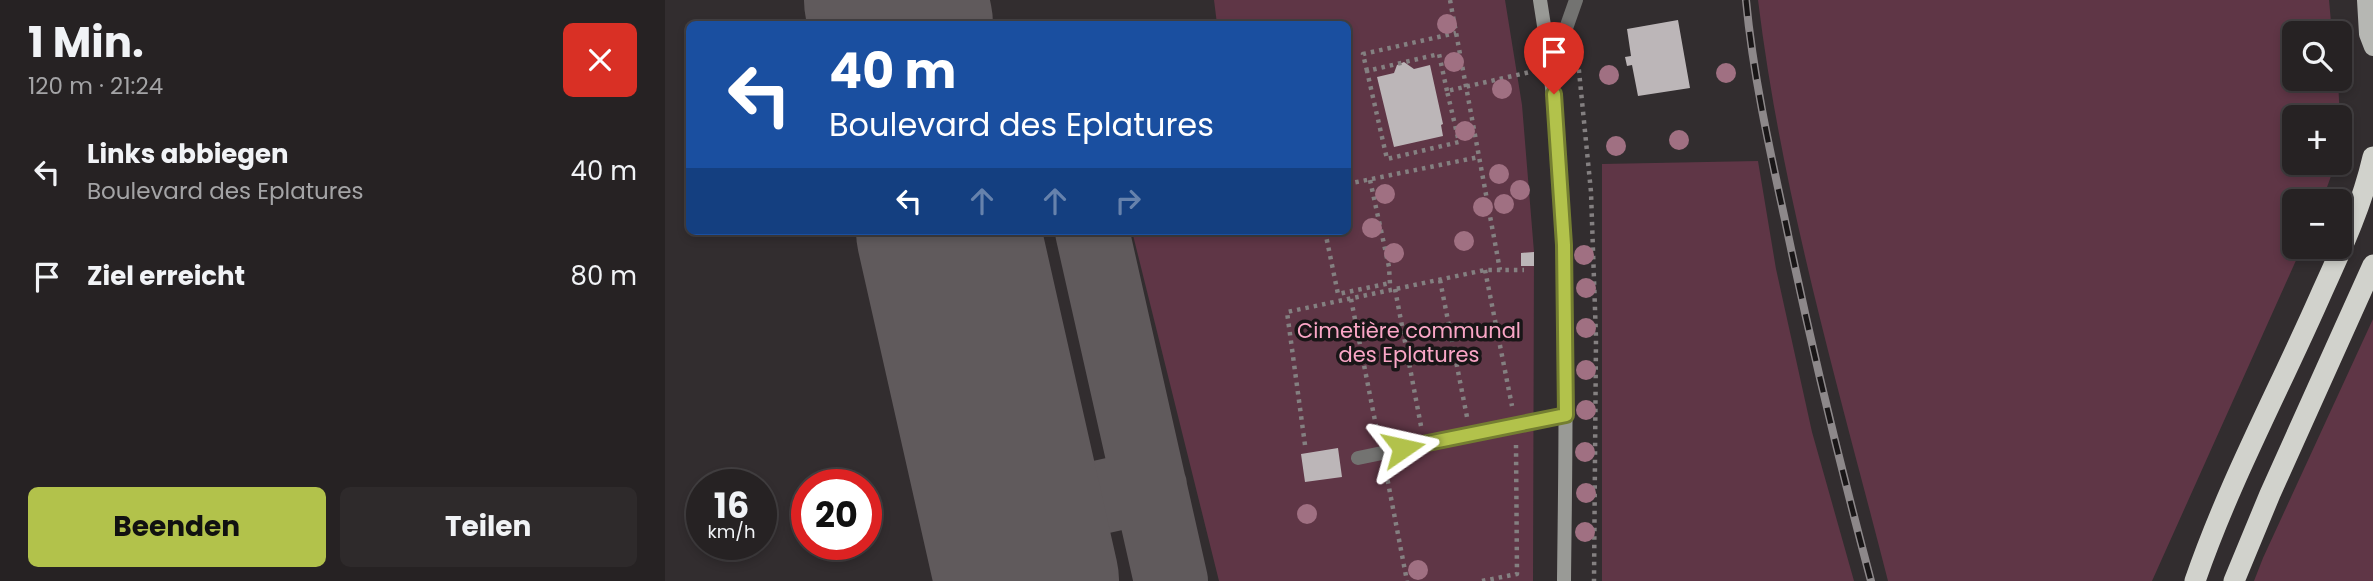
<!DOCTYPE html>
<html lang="de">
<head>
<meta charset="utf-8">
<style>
	:root { --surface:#262223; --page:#2e2a2b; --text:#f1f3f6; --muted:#a4a4a6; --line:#423f41; --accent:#b2c24b }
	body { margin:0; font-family:Poppins,sans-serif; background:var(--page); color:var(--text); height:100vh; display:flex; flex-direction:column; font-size:26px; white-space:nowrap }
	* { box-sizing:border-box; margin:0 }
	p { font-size:23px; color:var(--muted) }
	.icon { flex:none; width:38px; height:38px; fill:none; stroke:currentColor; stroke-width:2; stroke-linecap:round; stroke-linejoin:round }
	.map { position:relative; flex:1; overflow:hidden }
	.sheet { display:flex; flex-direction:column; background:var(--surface); width:665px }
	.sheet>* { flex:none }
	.banner { position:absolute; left:21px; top:21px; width:665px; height:214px; border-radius:10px; box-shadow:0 4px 10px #0003,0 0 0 2px var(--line); background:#1a4fa0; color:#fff; overflow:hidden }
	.tools { position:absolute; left:1617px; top:21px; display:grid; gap:14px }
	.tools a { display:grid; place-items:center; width:70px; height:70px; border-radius:10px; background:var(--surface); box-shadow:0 4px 10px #0003,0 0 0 2px var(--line); font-size:35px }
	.speed { position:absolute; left:21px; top:469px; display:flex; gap:14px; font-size:35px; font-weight:700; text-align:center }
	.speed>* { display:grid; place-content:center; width:91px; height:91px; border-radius:50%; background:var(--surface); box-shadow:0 4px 10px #0003,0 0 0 2px var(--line); line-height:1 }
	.speed small { font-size:18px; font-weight:400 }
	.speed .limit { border:10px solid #d22; background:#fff; color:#111 }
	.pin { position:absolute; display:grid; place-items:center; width:60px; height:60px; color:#fff; margin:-72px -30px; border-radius:50% 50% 50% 0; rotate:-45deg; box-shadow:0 0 7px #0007 }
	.pin .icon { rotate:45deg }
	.me { position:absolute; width:77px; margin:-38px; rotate:79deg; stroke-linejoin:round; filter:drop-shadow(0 0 5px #0008) }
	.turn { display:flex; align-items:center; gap:24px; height:147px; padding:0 28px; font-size:32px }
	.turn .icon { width:91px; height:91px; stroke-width:2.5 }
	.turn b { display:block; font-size:49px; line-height:60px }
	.lanes { display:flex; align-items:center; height:66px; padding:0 28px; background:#0003; justify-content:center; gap:35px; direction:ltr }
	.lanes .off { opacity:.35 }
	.round { display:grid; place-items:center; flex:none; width:74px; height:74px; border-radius:10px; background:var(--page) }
	.summary { display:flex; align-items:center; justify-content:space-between; height:119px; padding:0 28px }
	h1 { font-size:42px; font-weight:700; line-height:52px }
	.cta { display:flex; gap:14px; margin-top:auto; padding:14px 28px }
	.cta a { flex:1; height:80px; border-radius:10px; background:var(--accent); color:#111; font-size:28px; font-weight:700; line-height:80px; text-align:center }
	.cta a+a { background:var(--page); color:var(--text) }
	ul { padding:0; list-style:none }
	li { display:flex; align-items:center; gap:21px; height:105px; padding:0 28px }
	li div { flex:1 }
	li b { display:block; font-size:26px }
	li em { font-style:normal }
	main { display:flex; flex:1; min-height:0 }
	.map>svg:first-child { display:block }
	.green { fill:#5f3646 }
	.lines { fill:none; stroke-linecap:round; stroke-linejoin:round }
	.taxiway { stroke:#605a5c; stroke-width:74 }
	.runway { stroke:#605a5c; stroke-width:184 }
	.building { fill:#bcb6b8 }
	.path { stroke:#848081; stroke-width:4.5; stroke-dasharray:3.5 5; stroke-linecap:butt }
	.service { stroke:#737371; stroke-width:14 }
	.minor { stroke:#737371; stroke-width:14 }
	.secondary { stroke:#999a96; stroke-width:14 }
	.primary { stroke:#b6b7b3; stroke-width:18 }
	.motorway { stroke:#d1d2cc; stroke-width:21 }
	.rail-casing { stroke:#8d888a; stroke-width:8 }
	.rail { stroke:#191617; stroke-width:5; stroke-dasharray:16; stroke-linecap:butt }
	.tree { fill:#a07082 }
	.route-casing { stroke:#747e31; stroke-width:18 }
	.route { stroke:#b2c24b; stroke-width:12 }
	.labels { text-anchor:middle; stroke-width:7; stroke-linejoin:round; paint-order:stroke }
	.park-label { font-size:21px; fill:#faa6c6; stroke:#191617 }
</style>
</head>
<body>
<main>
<section class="sheet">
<div class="summary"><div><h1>1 Min.</h1><p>120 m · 21:24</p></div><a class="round" style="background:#d93025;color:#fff"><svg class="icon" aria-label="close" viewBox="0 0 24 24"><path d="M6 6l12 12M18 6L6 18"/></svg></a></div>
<ul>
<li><svg class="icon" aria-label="left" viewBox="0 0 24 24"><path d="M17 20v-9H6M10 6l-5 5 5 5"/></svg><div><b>Links abbiegen</b><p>Boulevard des Eplatures</p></div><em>40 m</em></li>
<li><svg class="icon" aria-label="arrive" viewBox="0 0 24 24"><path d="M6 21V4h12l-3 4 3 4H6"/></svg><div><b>Ziel erreicht</b></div><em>80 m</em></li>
</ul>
<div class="cta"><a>Beenden</a><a>Teilen</a></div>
</section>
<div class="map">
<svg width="1708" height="581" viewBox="0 0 1708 581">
	<rect width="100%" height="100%" fill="#322d2f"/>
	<path class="green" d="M549,0h291l17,105 12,147 -1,329h-314l-87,-350h215v-207h-130z
		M1093,0h571l3,33h-38v46h44l2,42v-4h-46v46h41v2l-13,36h-28v46h8l-150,334h-264c-49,-192 -106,-384 -130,-581z
		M1093,161l18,108 36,163 42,149h-252v-417z
		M1708,319v262h-119l9,-23z"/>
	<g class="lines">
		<path class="taxiway" d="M427,231l79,350
			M347,517l138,-31"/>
		<path class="runway" d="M231,0l5,24
			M283,231l79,350"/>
	</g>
	<path class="building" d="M1013,20l12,68 -52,8 -6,-31 -5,1 -2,-9 6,-1 -4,-27z
		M739,62l10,7 16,-4 13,59 -2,1 2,11 -49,11 -17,-70 17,-4 3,-8z
		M869,252v14h-13v-13z
		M673,448l4,29 -37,5 -4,-28z"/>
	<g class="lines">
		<path class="path" d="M785,0l50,270
			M913,61l13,131 5,146 -2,243
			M702,71l-4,-17 93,-21
			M782,91l-8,-37 -72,17 20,88 72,-17 -12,-51 83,-19
			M705,180l19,87 1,17
			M682,184l132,-27
			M660,231l13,63 52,-11
			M820,270l27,136
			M775,280l27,137
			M730,289l26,137
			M686,299l27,137
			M640,445l-18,-133 198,-42h39
			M721,472l21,109
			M817,581l35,-7 -1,-129"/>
		<path class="service" d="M693,458l208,-43"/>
		<path class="minor" d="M887,68l24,-68"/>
		<path class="secondary" d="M875,0c32,192 26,387 24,581"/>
		<path class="primary" d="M1701,0l2,34 5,13"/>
		<path class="motorway" d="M1530,581c34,-99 85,-193 127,-289 20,-44 40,-87 51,-135
			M1569,581l36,-87 103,-229"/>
		<g class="rail-casing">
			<path id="rail" d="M1081,0c7,74 23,147 39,220 25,121 54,241 86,361"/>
		</g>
		<use href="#rail" class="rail"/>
	</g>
	<g class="tree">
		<circle cx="782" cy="24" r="10"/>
		<circle cx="789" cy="62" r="10"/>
		<circle cx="1061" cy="73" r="10"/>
		<circle cx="944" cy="75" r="10"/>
		<circle cx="837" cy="89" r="10"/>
		<circle cx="800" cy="131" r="10"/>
		<circle cx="1014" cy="140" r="10"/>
		<circle cx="951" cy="146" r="10"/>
		<circle cx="834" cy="174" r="10"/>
		<circle cx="855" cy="190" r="10"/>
		<circle cx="720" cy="194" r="10"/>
		<circle cx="839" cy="204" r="10"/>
		<circle cx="818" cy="207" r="10"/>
		<circle cx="707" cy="228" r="10"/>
		<circle cx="799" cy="241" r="10"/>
		<circle cx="729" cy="253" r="10"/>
		<circle cx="919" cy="255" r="10"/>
		<circle cx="921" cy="288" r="10"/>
		<circle cx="921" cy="328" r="10"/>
		<circle cx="921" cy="370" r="10"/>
		<circle cx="921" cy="410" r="10"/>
		<circle cx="920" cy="452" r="10"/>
		<circle cx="921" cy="493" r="10"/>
		<circle cx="642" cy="514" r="10"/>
		<circle cx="920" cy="532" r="10"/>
		<circle cx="753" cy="570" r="10"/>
	</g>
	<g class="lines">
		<g class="route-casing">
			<path id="route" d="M738,448l163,-33 -2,-170 -10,-151"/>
		</g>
		<use href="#route" class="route"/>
	</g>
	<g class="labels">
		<g class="park-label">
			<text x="744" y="338">Cimetière communal<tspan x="744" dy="24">des Eplatures</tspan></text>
		</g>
	</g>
</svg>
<div class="tools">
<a><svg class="icon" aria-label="search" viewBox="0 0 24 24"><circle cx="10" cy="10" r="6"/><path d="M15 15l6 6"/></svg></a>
<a>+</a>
<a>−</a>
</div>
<div class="speed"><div>16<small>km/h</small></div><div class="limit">20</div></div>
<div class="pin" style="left:889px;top:94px;background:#d93025"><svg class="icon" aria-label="arrive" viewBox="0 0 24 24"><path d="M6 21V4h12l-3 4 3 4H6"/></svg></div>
<svg class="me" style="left:738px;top:448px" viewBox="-20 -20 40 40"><path d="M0-17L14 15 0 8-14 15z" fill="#b2c24b" stroke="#fff" stroke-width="4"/></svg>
<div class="banner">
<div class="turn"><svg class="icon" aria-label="left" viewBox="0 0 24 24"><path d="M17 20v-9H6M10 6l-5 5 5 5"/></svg><div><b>40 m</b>Boulevard des Eplatures</div></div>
<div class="lanes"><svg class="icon" aria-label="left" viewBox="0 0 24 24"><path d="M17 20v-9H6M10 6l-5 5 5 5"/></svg><svg class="icon off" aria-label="ahead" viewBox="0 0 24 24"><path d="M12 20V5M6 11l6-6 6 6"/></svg><svg class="icon off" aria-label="ahead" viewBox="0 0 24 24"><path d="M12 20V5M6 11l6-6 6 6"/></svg><svg class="icon off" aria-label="right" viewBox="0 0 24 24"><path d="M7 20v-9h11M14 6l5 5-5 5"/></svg></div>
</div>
</div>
</main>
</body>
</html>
